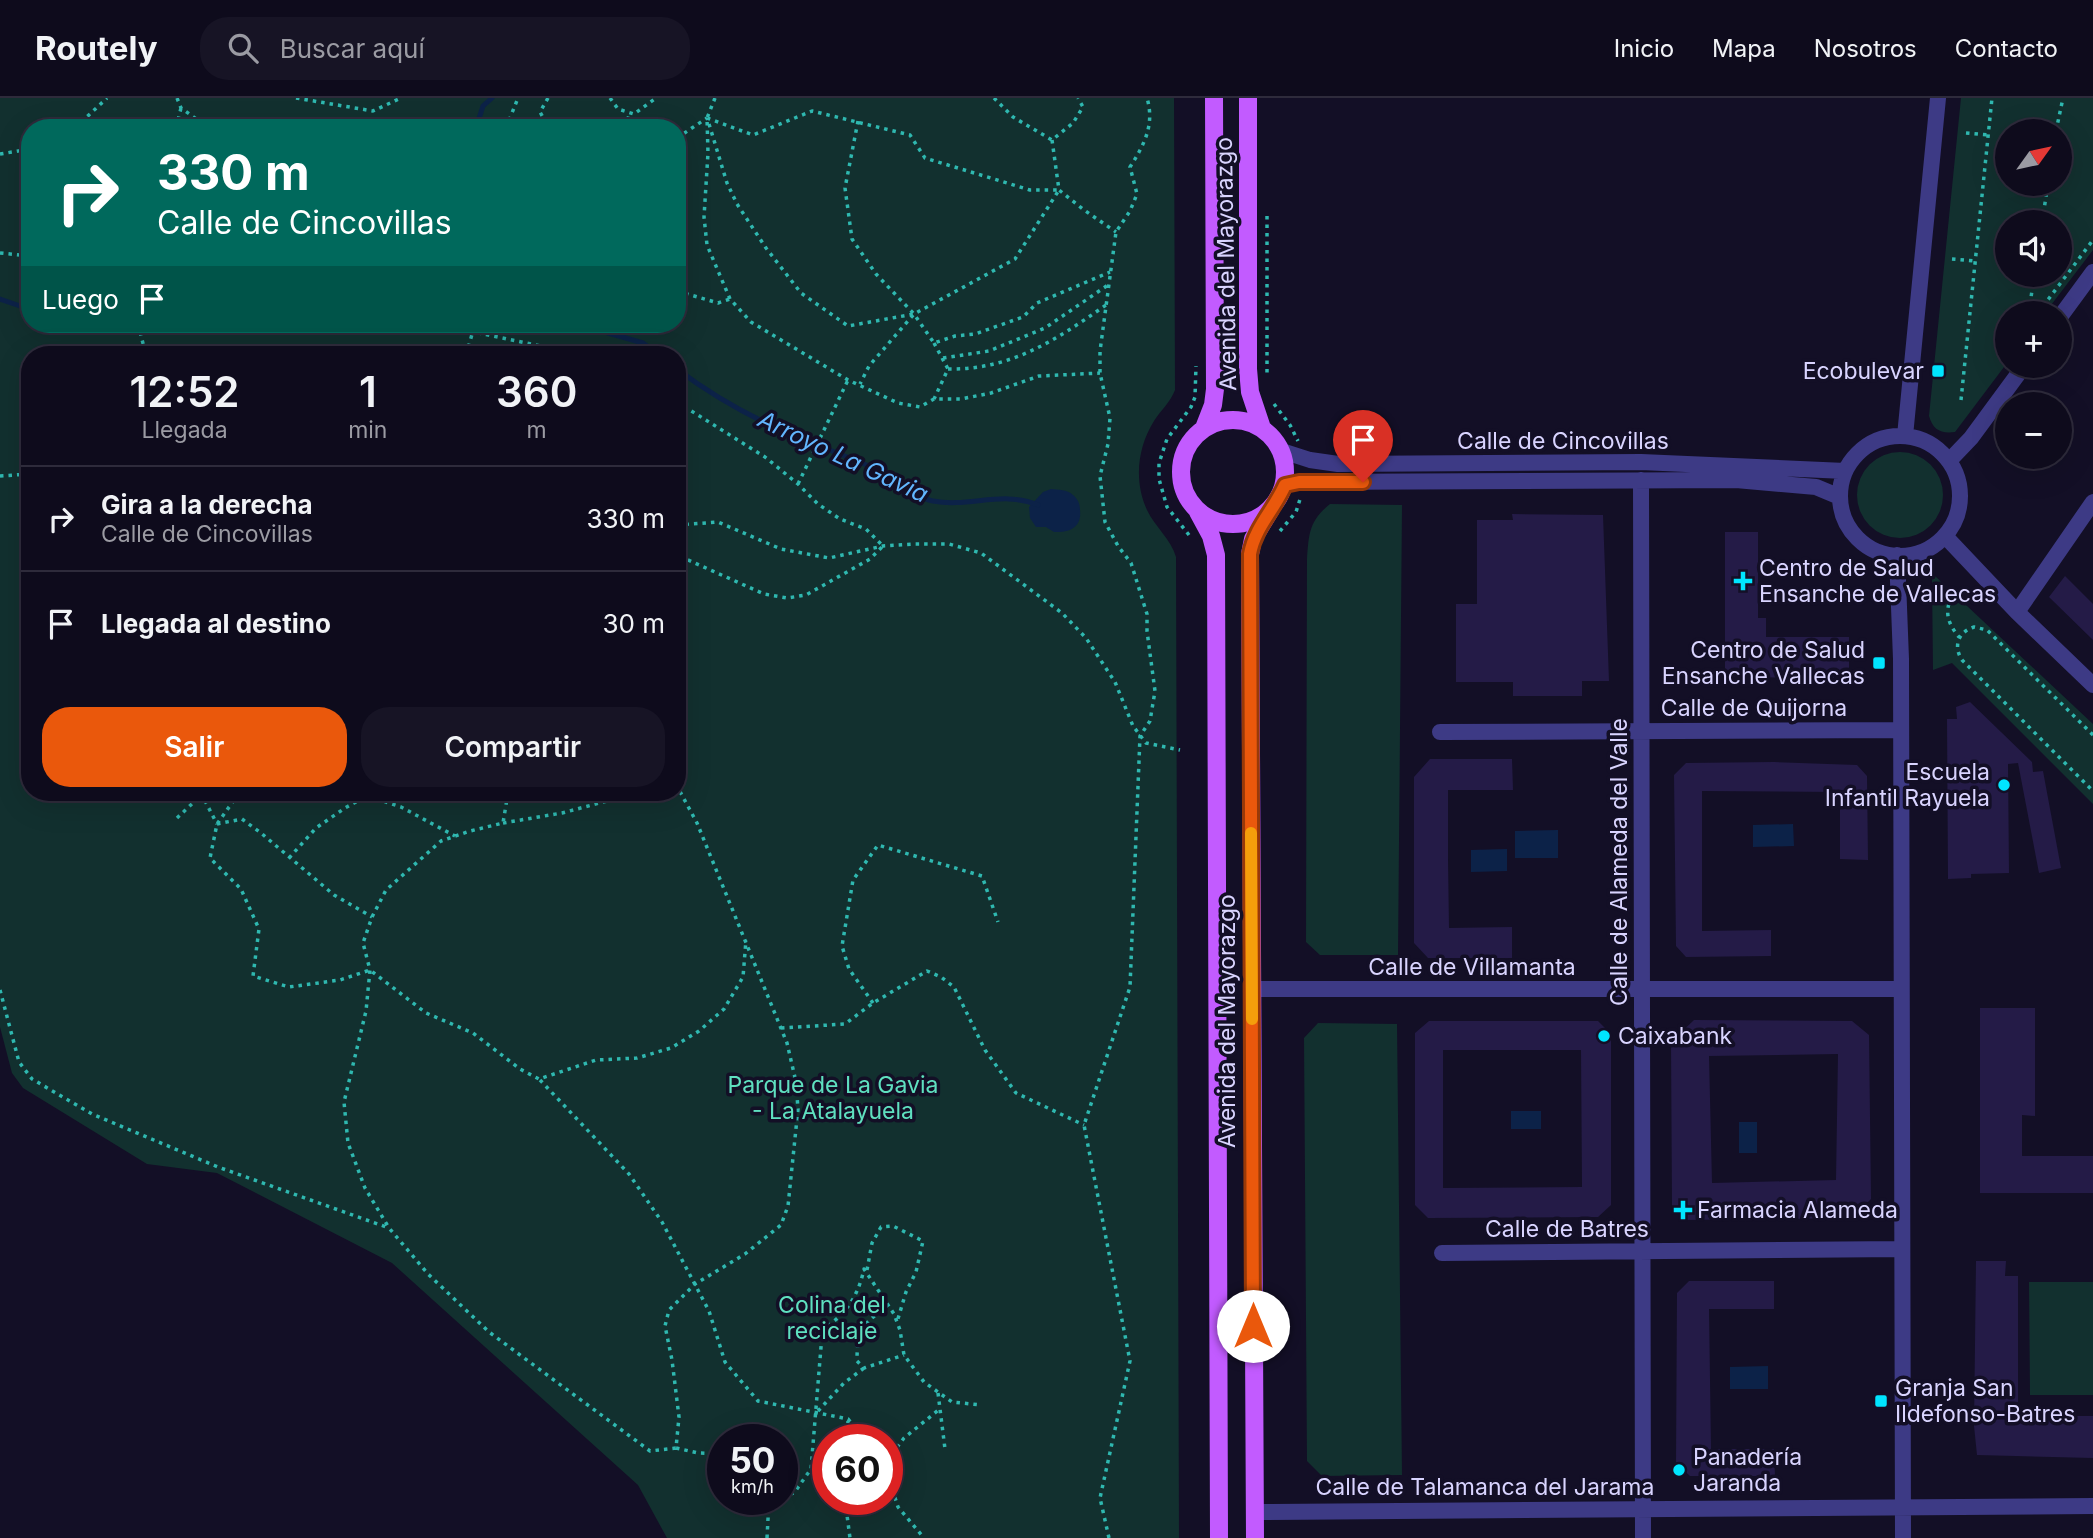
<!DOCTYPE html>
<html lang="es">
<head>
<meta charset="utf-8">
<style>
	:root { --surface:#0e0b1c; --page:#171425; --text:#f1f3f6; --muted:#9b9ba3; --line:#2e2b3b; --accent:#ea580c }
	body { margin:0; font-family:Inter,sans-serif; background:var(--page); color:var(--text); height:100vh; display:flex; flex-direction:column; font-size:26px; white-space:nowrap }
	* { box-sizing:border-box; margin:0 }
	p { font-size:23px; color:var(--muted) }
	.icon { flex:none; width:38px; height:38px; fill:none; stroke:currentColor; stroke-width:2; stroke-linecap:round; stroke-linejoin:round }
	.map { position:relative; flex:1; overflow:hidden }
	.side { position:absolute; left:21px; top:248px; width:665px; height:455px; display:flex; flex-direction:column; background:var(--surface); border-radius:28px; box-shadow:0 7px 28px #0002,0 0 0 2px var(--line) }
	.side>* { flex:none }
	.hud { position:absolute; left:21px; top:21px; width:665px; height:214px; border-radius:28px; box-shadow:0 7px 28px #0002,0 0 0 2px var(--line); background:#00695c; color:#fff; overflow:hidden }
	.needle { width:46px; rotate:57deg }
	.controls { position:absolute; left:1995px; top:21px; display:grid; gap:14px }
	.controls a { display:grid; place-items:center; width:77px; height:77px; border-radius:50%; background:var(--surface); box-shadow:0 7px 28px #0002,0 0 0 2px var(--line); font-size:35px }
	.speed { position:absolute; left:707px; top:1326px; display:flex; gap:14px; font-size:35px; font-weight:700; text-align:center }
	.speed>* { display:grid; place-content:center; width:91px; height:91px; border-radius:50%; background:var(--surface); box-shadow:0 7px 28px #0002,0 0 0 2px var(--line); line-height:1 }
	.speed small { font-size:18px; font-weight:400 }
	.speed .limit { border:10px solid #d22; background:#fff; color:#111 }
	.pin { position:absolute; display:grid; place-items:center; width:60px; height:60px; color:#fff; margin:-72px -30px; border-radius:50% 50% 50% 0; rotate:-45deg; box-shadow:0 0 7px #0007 }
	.pin .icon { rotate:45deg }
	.me { position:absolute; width:77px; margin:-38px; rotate:0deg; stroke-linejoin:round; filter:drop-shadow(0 0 5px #0008) }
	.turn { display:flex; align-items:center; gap:24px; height:147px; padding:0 21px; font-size:32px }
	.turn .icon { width:91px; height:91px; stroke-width:2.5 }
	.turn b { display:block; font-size:49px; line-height:60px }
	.then { display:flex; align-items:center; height:66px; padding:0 21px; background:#0003; gap:14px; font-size:26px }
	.eta { display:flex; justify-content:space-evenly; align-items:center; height:119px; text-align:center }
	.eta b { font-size:42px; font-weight:600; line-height:49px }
	.cta { display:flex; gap:14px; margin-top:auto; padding:14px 21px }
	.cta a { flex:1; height:80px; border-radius:28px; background:var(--accent); color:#fff; font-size:28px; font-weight:600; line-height:80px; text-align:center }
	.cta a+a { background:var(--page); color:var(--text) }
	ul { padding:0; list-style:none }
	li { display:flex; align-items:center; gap:21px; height:105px; padding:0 21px; border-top:2px solid var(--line) }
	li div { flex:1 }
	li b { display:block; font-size:26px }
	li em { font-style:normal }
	header { display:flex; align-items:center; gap:42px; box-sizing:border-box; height:98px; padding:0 35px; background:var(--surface); border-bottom:2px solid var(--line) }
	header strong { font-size:33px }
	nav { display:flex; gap:38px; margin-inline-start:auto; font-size:24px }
	.search { width:490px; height:63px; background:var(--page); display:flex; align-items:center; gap:18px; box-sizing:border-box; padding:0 24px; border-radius:28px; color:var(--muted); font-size:26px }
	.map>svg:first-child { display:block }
	.green { fill:#12302f; fill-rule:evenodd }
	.water { fill:#0c2248 }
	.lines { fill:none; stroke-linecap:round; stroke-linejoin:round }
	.stream { stroke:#0c2248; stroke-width:5 }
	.building { fill:#241b47; fill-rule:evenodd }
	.path { stroke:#2fb8b0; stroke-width:3.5; stroke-dasharray:3.5 5; stroke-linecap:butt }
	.street { stroke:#3d3a85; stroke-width:16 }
	.primary { stroke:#c25bff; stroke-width:18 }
	.route-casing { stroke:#983908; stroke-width:18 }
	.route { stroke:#ea580c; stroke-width:12 }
	.slow { stroke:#f59e0b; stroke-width:12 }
	.poi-dot { fill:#00e5ff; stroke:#130f26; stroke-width:2.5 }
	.labels { text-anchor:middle; stroke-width:7; stroke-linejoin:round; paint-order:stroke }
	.street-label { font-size:23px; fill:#d9d4ff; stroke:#130f26 }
	.poi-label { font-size:23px; fill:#d9d4ff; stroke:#130f26; text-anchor:start }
	.park-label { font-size:23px; fill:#5fe0c0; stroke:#130f26 }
	.water-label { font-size:24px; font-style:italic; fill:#62b6ff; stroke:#130f26 }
</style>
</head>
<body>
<header>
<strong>Routely</strong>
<div class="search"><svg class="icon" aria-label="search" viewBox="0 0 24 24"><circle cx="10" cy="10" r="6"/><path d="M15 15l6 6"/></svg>Buscar aquí</div>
<nav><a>Inicio</a><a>Mapa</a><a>Nosotros</a><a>Contacto</a></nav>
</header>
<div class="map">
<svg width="2093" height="1440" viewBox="0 0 2093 1440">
	<rect width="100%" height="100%" fill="#130f26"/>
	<path class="green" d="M0,0h1174l1,292c-5,13 -14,20 -21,31 -17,27 -20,61 -7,89 8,17 24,29 29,47l3,981h-512l-29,-53 -246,-222 -175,-90 -70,-9 -124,-76 -11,-15 -12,-46zM30,30h647v196h-647zM30,257h647v438h-647zM723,1342h59v60h-59zM828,1342h59v60h-59z
		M1961,0h132v152l-48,63h-38v50l-52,69c-14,2 -22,-2 -26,-16zM2007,33h53v53h-53zM2007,124h53v53h-53z
		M1857 397a43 43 0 1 1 86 0a43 43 0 1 1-86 0Z
		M1330,406l72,1 -4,450h-78l-14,-13 1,-383c2,-26 2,-38 23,-55z
		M1935,478l158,148v80l-141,-141 -19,7 -1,-91z
		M1318,925l79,1 5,451 -80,1 -15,-15 -3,-423z
		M2029,1184h64v113h-63z"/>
	<path class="water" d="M1051,391c7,1 16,0 22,6 5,4 7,9 7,15 2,17 -10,23 -26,22l-8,-5h-10l-6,-9 -1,-11 14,-15z
		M1793,726l1,22 -41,1v-22z
		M1558,732v28h-43v-27z
		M1507,751v22l-36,1v-22z
		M1511,1013h30v18h-30z
		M1739,1024h18v31h-18z
		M1768,1268v23h-38v-22z"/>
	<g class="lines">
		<path class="stream" d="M476,30l7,-22 9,-8
			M0,201l26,9
			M577,226l66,19 16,12
			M677,271c33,25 68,45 106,62 34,15 70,27 104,43 15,7 30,24 46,27 37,7 69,-11 105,4"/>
	</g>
	<path class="building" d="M1512,416l91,1 6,166h-27v15h-69v-14h-57v-78h21v-84h36z
		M1725,434h33v86h8v19h83v41l-124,-1z
		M2065,478l28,28v36l-44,-43z
		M1970,604l62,60 1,10 10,-1 18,97 -22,5 -21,-110 -10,1 1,109 -38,1v4l-23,1 -1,-160h10l-1,-12z
		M1430,661h82l1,31h-65v69l1,69 63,-1v31h-84l-14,-15v-166z
		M1774,664l83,3 10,11 1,84 -28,-1v-67l-138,-1v140l69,-1v26l-85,1 -10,-11 -2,-171 12,-12z
		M1980,910h55v108l-13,-1v41h71v37h-113z
		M1694,922l158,1 17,14 2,164 -19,19 -166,2 -14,-14 -1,-164zM1838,956l-2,126 -124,3 -3,-127z
		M1429,923h169l13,13v171l-13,12 -170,1 -13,-13v-172zM1443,952h138l1,137 -139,1z
		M1976,1163h30l-1,15h13v140h75v42l-116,-3 -3,-29z
		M1689,1183h85v28h-65l2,140h63l1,27h-85l-14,-13 1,-170z"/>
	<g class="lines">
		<path class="path" d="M177,0l4,10 28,20
			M296,0l77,13 28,-13
			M548,0l-8,14 9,16
			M610,0l8,11 16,5 22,-16
			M715,0l-8,20 1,35 -4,64 3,28 23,54 21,23 97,58 50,23 22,4 14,-8h27l30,-6 48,-17 61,-3
			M994,0l19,19 39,23 21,-17 10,-16 -5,-9
			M707,20l46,17 59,-24 98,24 15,23 105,32h29l-44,69 -101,55 -45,52 -9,18
			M858,23l-13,67 7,51 24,35 38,40
			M709,26l18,59 10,21 29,44 35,45 47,33 66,-12 20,29 21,-7 20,-2 48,-17 14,-14 73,-31
			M75,30l32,-30
			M176,30l5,-20
			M506,30l12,-30
			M625,30l5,-16
			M2056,33l7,-33
			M1966,35l22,2
			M677,40l30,-20
			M1052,42l7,50 25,20 32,22
			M0,56l30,-5
			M1267,118v161
			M2042,124l6,-38
			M0,155l30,3
			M1952,161l23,2
			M677,193l41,12 12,-4
			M2029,215l5,-38
			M2038,215l55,-73
			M138,226l8,31
			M436,226l147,31
			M934,245l14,26 -14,30
			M466,257l9,-31
			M943,260l46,-7 56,-23 63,-43
			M948,271c63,1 108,-29 158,-64
			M1961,302l31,-302
			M677,304l88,55 33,27 20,20 22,15 26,10 17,17 -13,13 -64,36 -19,3 -23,-4 -87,-39
			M1274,306l16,21 8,16
			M0,378l30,-2
			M798,386l50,-104
			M677,427l41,-3 63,27 48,9 54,-12 32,-2h34l32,9 81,60 24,25 29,44 18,44 13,17 34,7
			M1280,433l16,-19 5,-16
			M1189,437l-22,-28 -8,-28v-16l8,-24 24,-32 4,-10 1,-31
			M1956,491c-12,19 -11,31 3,48
			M2093,637l-106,-105 -13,-3c-16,5 -21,19 -12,33l131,131
			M201,695l16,31
			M239,695l-22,31 -7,34 31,31 18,40 -6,47 36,11 51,-7 30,-10 56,43 47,20 47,36 19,10 57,-19 41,-2 34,-10 28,-17 25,-22 19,-32 3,-37
			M508,695l-5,30 -33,8 -29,10 -55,49 -14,27 -9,26 7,27 -4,41 -22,91 4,41 17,45 24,40 39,46 61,58 161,119 26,-3 3,-31 -7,-57 -7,-34 4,-16 26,-26 50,-30 36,-29 7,-19 10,-97 -2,-27 -9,-39 -90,-220 -20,-37
			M368,698l33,11 54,29
			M177,720l19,-18 4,-7
			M503,725l59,-10 75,-20
			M217,726l25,-5 19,14 73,62 38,22
			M289,760l27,-30 29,-20 27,-15
			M0,892l19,72 13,17 60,35 126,53 171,61
			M873,905l-24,-34 -7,-23 11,-66 25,-35 104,31 16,46
			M781,930l64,-4 28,-21 54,-32 14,6 13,10 31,63 31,43 68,32
			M540,982l89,94 33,48 47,89 16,51 33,39 90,18 18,21
			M867,1172l5,-27 9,-16 12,-1 30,15 -7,31 -10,20 -9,30
			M888,1207c-25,20 -31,23 -31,56l7,7 40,-13
			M938,1295l7,56
			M818,1313l26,-28 20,-15
			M847,1342l1,-19
			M676,1350l22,5 25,1
			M887,1363l17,-23 37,-30
			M887,1375l11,34 26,31
			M782,1398l12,-3 17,-24 11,-134c5,-11 16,-15 23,-25 10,-11 16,-27 19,-41l30,45 6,16 4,25 20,27 28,20 29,3
			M845,1402l5,38
			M767,1440l2,-38
			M1109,1440l-9,-40 30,-137 -46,-236 46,-138 10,-251 10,-15 5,-30 -8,-60v-17l-16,-51 -13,-17 -13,-24 -5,-46 8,-32 2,-26 -10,-45v-22l16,-119 14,-21 7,-17 -7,-27c14,-22 25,-42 17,-69"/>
		<path class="street" d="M2060,219l33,-45
			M1905,338l33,-338
			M1840 398a60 60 0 1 1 120 0a60 60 0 1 1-120 0Z
			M1282,353l28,9 28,4 303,-2 204,9
			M1949,363l22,-23 53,-72
			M1641,382l2,1058
			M1285,387l14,-3 437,-2 80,7 24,10
			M1945,438l72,76 76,73
			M1897,457l4,104 2,879
			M2017,514l76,-110
			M1440,634l461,-2
			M1252,891h649
			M1442,1155l460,-4
			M1255,1414l838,-6"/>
		<path class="primary" d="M1248,0v271l2,23 12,36
			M1181 374a52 52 0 1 1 104 0a52 52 0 1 1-104 0Z
			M1204,330l9,-23 2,-16 -1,-291
			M1198,414l13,24 5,19 3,983
			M1255,1440l-5,-984 3,-15 18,-30"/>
	</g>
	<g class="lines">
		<g class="route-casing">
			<path id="route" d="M1253,1228l-3,-772c5,-27 24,-44 35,-69l14,-3h64"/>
		</g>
		<use href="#route" class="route"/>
		<path class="slow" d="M1251,735l1,186"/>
	</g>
	<g class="poi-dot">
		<rect x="1931" y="266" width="14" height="14" rx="3.5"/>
		<path d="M1739.5 472.5h7v7h7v7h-7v7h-7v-7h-7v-7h7z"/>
		<rect x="1872" y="558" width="14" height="14" rx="3.5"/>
		<circle cx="2004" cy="687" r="7"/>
		<circle cx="1604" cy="938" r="7"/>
		<path d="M1679.5 1101.5h7v7h7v7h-7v7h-7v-7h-7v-7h7z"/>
		<rect x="1874" y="1296" width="14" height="14" rx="3.5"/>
		<circle cx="1679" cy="1372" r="7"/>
	</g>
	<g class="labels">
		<g class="street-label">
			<text transform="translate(1226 166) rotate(-91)" y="8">Avenida del Mayorazgo</text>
			<text x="1563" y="351">Calle de Cincovillas</text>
			<text x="1754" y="618">Calle de Quijorna</text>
			<text transform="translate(1619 764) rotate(-90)" y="8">Calle de Alameda del Valle</text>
			<text x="1472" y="877">Calle de Villamanta</text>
			<text transform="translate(1227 923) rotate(-90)" y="8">Avenida del Mayorazgo</text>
			<text x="1567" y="1139">Calle de Batres</text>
			<text x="1485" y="1397">Calle de Talamanca del Jarama</text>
		</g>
		<g class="poi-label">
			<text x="1924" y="281" text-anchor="end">Ecobulevar</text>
			<text x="1759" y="478">Centro de Salud<tspan x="1759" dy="26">Ensanche de Vallecas</tspan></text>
			<text x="1865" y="560" text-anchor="end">Centro de Salud<tspan x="1865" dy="26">Ensanche Vallecas</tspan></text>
			<text x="1990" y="682" text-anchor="end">Escuela<tspan x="1990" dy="26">Infantil Rayuela</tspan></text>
			<text x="1618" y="946">Caixabank</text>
			<text x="1697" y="1120">Farmacia Alameda</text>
			<text x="1895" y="1298">Granja San<tspan x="1895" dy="26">Ildefonso-Batres</tspan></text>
			<text x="1693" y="1367">Panadería<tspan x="1693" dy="26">Jaranda</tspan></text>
		</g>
		<g class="park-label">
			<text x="833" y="995">Parque de La Gavia<tspan x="833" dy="26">- La Atalayuela</tspan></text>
			<text x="832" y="1215">Colina del<tspan x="832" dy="26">reciclaje</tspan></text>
		</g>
		<g class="water-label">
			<text transform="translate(843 359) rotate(25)" y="8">Arroyo La Gavia</text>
		</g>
	</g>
</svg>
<div class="controls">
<a><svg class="needle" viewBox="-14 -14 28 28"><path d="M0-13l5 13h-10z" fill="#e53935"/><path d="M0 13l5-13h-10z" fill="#9b9ba3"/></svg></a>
<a><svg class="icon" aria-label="sound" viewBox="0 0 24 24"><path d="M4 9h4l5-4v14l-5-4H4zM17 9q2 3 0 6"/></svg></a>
<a>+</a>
<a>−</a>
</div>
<div class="speed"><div>50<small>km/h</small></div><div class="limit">60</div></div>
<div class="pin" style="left:1363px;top:384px;background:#d93025"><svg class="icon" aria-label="arrive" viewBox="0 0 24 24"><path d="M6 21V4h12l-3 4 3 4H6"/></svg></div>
<svg class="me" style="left:1253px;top:1228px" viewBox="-20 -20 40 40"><circle r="19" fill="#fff"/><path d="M0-13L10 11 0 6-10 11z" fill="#ea580c"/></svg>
<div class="hud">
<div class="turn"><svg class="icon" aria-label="right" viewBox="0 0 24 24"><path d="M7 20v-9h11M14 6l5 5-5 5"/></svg><div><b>330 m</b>Calle de Cincovillas</div></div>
<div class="then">Luego<svg class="icon" aria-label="arrive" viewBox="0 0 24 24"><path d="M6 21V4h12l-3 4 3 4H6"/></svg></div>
</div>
<section class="side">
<div class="eta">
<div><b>12:52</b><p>Llegada</p></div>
<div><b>1</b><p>min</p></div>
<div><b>360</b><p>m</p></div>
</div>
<ul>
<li><svg class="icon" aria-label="right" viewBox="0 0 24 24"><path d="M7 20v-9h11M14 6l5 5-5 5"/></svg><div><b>Gira a la derecha</b><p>Calle de Cincovillas</p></div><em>330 m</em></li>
<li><svg class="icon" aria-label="arrive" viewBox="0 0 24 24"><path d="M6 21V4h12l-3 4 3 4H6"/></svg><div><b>Llegada al destino</b></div><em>30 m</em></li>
</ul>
<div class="cta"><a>Salir</a><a>Compartir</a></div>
</section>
</div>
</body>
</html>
